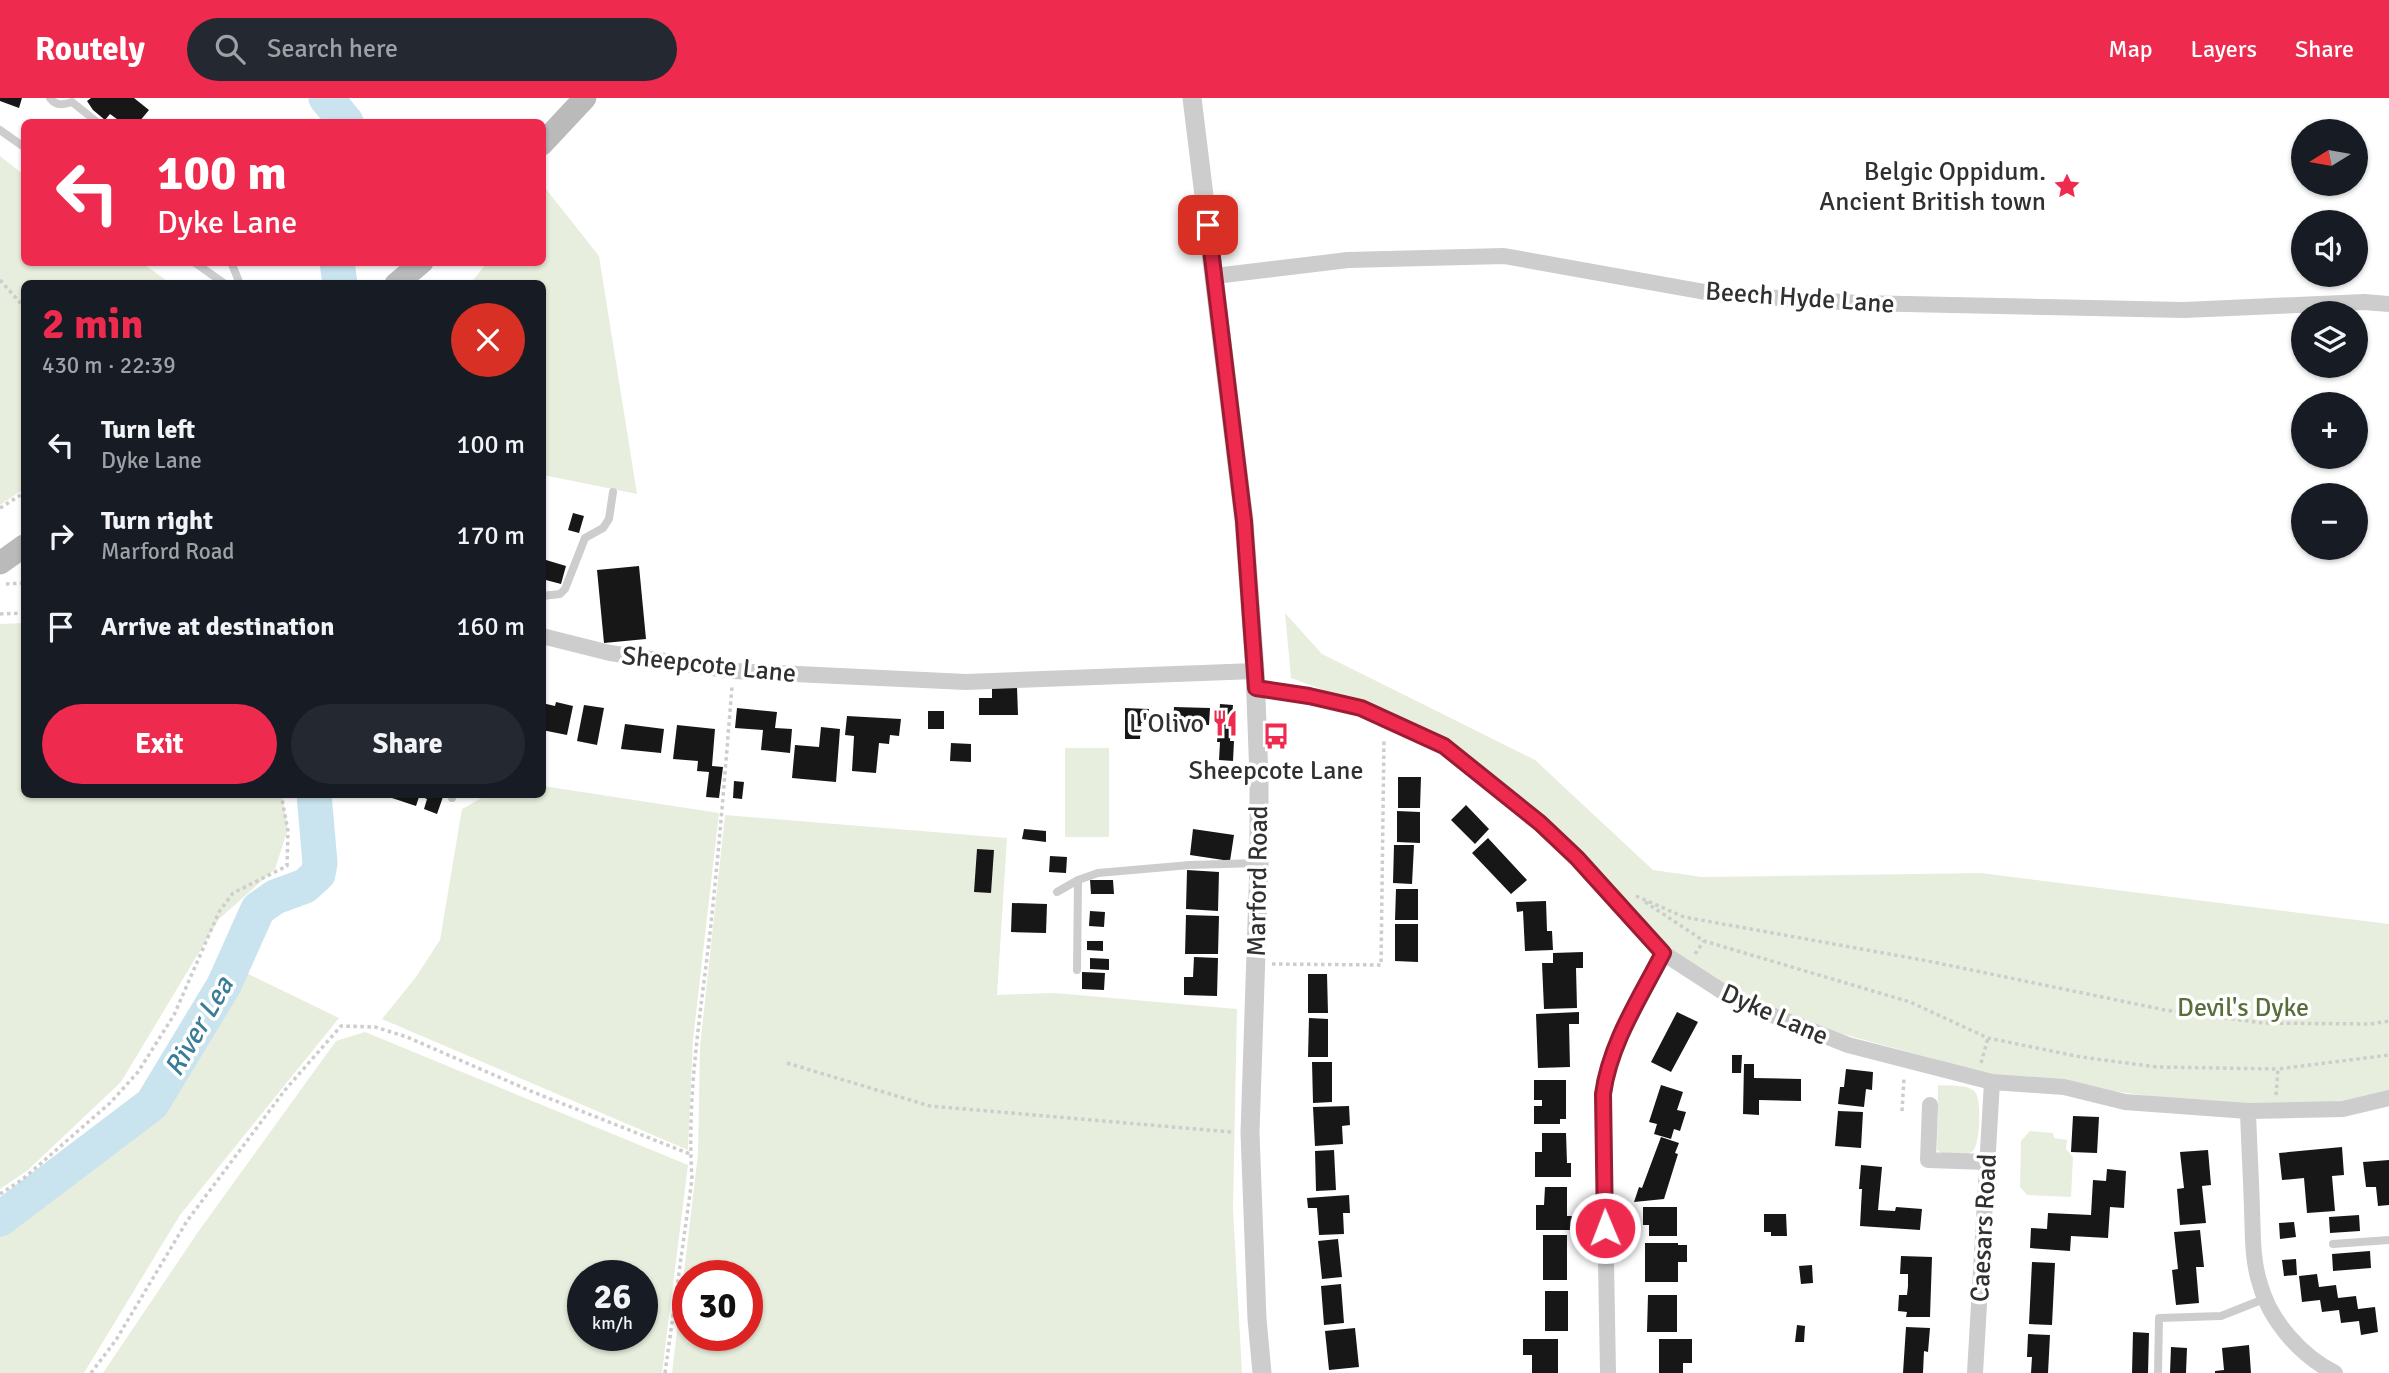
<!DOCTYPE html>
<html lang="en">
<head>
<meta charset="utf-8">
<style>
	:root { --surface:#171b24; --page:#242831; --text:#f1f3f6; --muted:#9ea1a6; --accent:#ee2b4e }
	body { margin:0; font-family:Signika,sans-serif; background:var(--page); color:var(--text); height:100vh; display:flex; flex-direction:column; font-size:26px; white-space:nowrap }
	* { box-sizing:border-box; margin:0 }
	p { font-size:23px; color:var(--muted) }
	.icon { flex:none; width:38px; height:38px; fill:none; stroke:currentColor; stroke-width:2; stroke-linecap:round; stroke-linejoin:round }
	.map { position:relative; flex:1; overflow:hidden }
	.details { position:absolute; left:21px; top:182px; width:525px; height:518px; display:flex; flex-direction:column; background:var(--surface); border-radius:10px; box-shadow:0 2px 5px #0004 }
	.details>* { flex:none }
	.top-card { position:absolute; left:21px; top:21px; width:525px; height:147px; border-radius:10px; box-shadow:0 2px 5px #0004; background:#ee2b4e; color:#fff; overflow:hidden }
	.needle { width:46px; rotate:259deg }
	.controls { position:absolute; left:2291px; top:21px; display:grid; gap:14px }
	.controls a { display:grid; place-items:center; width:77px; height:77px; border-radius:50%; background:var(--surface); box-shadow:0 2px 5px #0004; font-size:35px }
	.speed { position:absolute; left:567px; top:1162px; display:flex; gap:14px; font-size:35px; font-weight:700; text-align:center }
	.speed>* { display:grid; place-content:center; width:91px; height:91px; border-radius:50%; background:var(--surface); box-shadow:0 2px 5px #0004; line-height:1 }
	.speed small { font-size:18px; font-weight:400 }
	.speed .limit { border:10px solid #d22; background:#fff; color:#111 }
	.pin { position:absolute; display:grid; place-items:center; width:60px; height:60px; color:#fff; margin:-30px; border-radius:14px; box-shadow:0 4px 10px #0006 }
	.me { position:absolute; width:77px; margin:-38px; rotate:359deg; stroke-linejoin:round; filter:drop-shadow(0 0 5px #0008) }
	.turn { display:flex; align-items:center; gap:24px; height:147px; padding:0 21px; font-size:32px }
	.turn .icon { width:91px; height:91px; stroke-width:2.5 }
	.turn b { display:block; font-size:49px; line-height:60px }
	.round { display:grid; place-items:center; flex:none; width:74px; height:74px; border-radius:37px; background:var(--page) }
	.headline { display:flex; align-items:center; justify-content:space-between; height:119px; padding:0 21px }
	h1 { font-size:42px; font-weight:800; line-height:52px; color:var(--accent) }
	.cta { display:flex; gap:14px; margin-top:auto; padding:14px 21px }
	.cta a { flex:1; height:80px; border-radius:42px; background:var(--accent); color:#fff; font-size:28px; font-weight:800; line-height:80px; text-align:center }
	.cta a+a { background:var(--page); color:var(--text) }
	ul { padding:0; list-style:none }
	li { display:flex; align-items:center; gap:21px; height:91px; padding:0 21px }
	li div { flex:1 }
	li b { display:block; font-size:26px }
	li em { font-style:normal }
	header { display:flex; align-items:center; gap:42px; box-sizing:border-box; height:98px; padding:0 35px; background:var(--accent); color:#fff }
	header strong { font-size:33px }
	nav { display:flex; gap:38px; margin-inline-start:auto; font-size:24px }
	.search { width:490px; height:63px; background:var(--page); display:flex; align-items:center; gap:18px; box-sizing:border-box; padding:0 24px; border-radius:38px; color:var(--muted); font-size:26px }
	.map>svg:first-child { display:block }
	.green { fill:#e8eedd; fill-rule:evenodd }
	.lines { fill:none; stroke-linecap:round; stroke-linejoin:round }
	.river { stroke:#c9e4ee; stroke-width:35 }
	.building { fill:#171717 }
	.path { stroke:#cdcdcd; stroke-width:3.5; stroke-dasharray:3.5 3.5; stroke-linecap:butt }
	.service { stroke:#cdcdcd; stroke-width:8 }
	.minor { stroke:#cdcdcd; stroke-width:16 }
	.tertiary { stroke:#cdcdcd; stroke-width:19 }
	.secondary { stroke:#bababa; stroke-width:23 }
	.route-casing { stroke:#9b1c33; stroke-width:18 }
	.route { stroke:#ee2b4e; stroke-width:12 }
	.labels { text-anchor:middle; stroke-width:7; stroke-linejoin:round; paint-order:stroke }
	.poi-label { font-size:26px; fill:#303030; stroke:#fff; text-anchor:end }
	.street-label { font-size:26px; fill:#303030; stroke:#fff }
	.park-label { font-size:26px; fill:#596f3b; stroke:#fff }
	.water-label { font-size:28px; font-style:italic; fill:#397d97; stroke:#fff }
</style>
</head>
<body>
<header>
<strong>Routely</strong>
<div class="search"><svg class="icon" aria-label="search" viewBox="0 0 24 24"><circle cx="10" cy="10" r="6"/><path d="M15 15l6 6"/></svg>Search here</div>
<nav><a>Map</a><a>Layers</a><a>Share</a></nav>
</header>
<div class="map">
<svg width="2389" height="1275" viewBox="0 0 2389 1275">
	<rect width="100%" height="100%" fill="#fff"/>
	<path class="green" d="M0,58l24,19v87l118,1 28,20 -146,1v205l-24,16z
		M546,91l53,67 38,238 -94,-19 -1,-191h-72l17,-21 55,-1v-69z
		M1285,515l37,41 213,106 118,110 49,7 279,-4 408,51v167l-48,11 -90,8 -262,-36 -150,-41 -102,-41 -84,-53 -212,-200 -85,-37 -65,-24z
		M24,525v171l258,1 6,34 -13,40 -56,50 -98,163 -93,88 -28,19v-565z
		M1065,650h44v89h-44z
		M543,688l176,27 -26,227 -5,110 -306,-131 34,-42 24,-37 22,-131 25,-14 55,-1z
		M725,717l282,23 -10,157 58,-2 182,16 -4,199 9,165h-570l26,-219 2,-107zM688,1178h59v59h-59z
		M238,871l101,49 -159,197 -96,158h-84v-139l147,-115z
		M365,934l323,133 -26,208h-559l95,-141 138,-191zM583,1178h59v59h-59z
		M1938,987c10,1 31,-1 37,7 7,7 5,52 -2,59 -6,5 -14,4 -21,3 -6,0 -10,0 -15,-4z
		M2030,1033l23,2 1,5 13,2 -1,9 7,8 -2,40 -44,-2 -7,-8 1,-46z"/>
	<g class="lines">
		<path class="river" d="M326,0l20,24
			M337,164l3,22
			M0,1121l152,-115 72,-119 34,-76 17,-12 30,-11 13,-12 2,-11 -6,-69"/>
	</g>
	<path class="building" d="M0,0h22l-3,10 -19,-7z
		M91,0h43l15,12 -10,12 -15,-1 -3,1 -11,-8 -5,6 -12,-10 -6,-9z
		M573,415l11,3 -5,17 -11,-3z
		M546,462l20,6 -5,18 -19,-5z
		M639,468l7,73 -42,4 -7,-73z
		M1017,589l1,28h-39v-17h13v-10z
		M556,604l17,4 -6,29 -25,-5v-27l13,3z
		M1220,606l13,1 -3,36h4l-1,20 -14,-1 1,-18h-3z
		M584,607l20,3 -7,37 -20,-4z
		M1174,609l36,1 -1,17 -36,-1z
		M737,610l40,4 -2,16 17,1 -2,24 -29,-3 2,-20 -28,-2z
		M1125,610l24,1v14h-8l-1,16h-15z
		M928,613h16v18h-16z
		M847,618l54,3 -2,17 -9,-1 -1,9 -10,-1 -3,30 -24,-2 2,-35 -9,-1z
		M625,626l39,5 -3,24 -40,-4z
		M677,627l38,4 -3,37 11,1 -4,31 -13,-1 3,-25 -12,-1 1,-10 -25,-2z
		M821,629l19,2 -4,53 -44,-4 3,-33 24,2z
		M951,645l20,1v18l-21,-1z
		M1398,679h23l-1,31h-22z
		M734,683l10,1 -2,17 -9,-1z
		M380,696h40l-4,12z
		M423,696h21l-7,20 -13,-5 3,-10 -5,-2z
		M1466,707l23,24 -14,15 -24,-24z
		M1397,713l23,1v31l-23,-1z
		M1024,731l22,2v11l-24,-3z
		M1193,731l41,6 -4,26 -40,-6z
		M1488,740l39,42 -16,14 -39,-41z
		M1394,747h20l-2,39 -19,-1z
		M977,751l17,1 -3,43 -17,-1z
		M1050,758l17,1 -1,16 -17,-1z
		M1187,772l32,2 -1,39 -32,-2z
		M1090,782h23l1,14h-23z
		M1396,791h22v31h-23z
		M1546,803l1,30h5l1,19 -28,1 -2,-40 -6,1 -1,-10z
		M1012,805l35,1 -1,29 -35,-1z
		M1090,813l15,1 -1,15 -15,-1z
		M1186,817l33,1 -1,38h-33z
		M1395,826h23v38l-23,-1z
		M1087,843h16v10l-16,-1z
		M1583,854v16h-7l1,40 -33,1 -2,-46h11v-10z
		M1194,859l24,1 -1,38 -33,-1v-18h9z
		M1090,860l19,1v11l-19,-1z
		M1082,874l23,1 -1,17 -22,-1z
		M1308,876h19l1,39h-20z
		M1579,914v12h-10l1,43 -32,1 -2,-54z
		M1677,914l21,10 -27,50 -20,-10z
		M1309,920l19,1v38h-20z
		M1732,957h10l-1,18h-9z
		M1312,964h20v40l-19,1z
		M1744,966h10v14l47,1v22l-42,-1v15l-16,-1z
		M1846,971l27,3 -1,18 -6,-1 -2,18 -26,-3 2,-17h4z
		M1534,982h32v39h-6v5h-26v-18h8v-6h-8z
		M1661,987l22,7 -6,18 9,2 -6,19 -6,-2 -3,10 -17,-5 3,-10 -8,-2z
		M1349,1008l1,19 -8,1 1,18 -28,2 -2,-39z
		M1838,1013l25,1 -2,36 -26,-2z
		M2073,1018l26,1 -2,36 -26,-1z
		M1542,1035h24l1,30h4v14h-36v-25h7z
		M1661,1039l18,6 -4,10 3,1 -14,45 -30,3 5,-15 3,1z
		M2342,1049l2,28 -12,1 3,35 -28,2 -3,-35 -22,2 -3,-27z
		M1334,1052l2,40 -20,1 -1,-40z
		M2208,1052l3,35 -9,1 4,37 -26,2 -3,-36 7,-1 -4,-36z
		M2389,1062v45l-11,1 -2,-19h-10l-3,-25z
		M1861,1067l21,2 -4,43 17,1 1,-4 26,2 -2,21 -60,-4 2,-37h-3z
		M2107,1071l19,2 -2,37 -14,-1 -2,31 -37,-2 -1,15 -40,-3 1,-20 16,1 1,-16 43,2 2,-35 13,1z
		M1545,1089h22v29h6l-1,14h-36v-25h8z
		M1349,1097l1,18h-7l1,21 -25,1 -2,-27h-9l-1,-10z
		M1643,1109h34v29h-28v-11h-6z
		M1764,1116h22l1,22h-16v-4h-7z
		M2359,1117l1,16 -30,2 -1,-16z
		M2294,1124l2,15 -16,2 -1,-16z
		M2200,1132l4,37h-8l3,36 -23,2 -4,-35 6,-1 -4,-37z
		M1543,1137h24v45h-24z
		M1338,1141l4,38 -20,2 -4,-38z
		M1645,1145h33v2h9v17h-9v20h-33z
		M2370,1153l1,17 -38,3 -1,-17z
		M1901,1158l31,1 -2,60h-24l1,-5 -9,-1 1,-16h8l1,-9v-12h-8z
		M2296,1161l1,16 -13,1 -2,-16z
		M2032,1164l23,1 -3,62 -23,-1z
		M1812,1167l1,18 -12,1 -2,-18z
		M2317,1176l2,13 17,-2 2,13 18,-2 2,13 17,-2 3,25 -17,3 -2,-14 -18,2 -2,-13 -17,2 -2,-12 -18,2 -3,-26z
		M1341,1186l3,39 -20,2 -3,-39z
		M1545,1193h23v40h-23z
		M1648,1197h29v37h-30z
		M1797,1227l8,1 -1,16h-9z
		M1906,1229l24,1 -2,24 -4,-1 -1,22h-20z
		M1355,1230l4,39 -30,3 -4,-39z
		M2133,1234l16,1 -1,40h-16z
		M2028,1236l22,1 -2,38h-17l1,-16h-5z
		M1523,1241h35v34h-26v-18h-9z
		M1659,1241h33v24h-9v10h-24z
		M2249,1247l2,28h-36v-2l9,-1 -2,-22z
		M2171,1249l16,1 -1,25h-16z"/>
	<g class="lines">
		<path class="path" d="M2317,177l6,13
			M0,182l24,27
			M0,410l24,-15
			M6,486l18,-1
			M0,516l24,-1
			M1636,798l48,21 244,44 237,49 98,13 107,1 19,-3
			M1645,804l59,39 206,61 78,36 93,19 76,10 121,2
			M1695,856l9,-13
			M1272,866l109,1 3,-227
			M787,965l143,43 301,26
			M1981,965l7,-25
			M2276,997l2,-26 111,-14
			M1902,1013l2,-33
			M0,1096l23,-15 87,-76 28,-31 36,-57 45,-103 14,-19 54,-27 1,-35 -7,-37
			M91,1275l25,-33 71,-119 98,-131 56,-64 34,1 32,10 126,55 157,62
			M665,1275l27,-194c-6,-89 11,-178 20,-265 8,-76 14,-152 20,-228"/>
		<path class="service" d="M50,0c6,8 13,7 22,4
			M72,4l25,20
			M0,32l24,17
			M194,164l31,22
			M231,164l9,22
			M542,498l18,-2 5,-5 20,-51 18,-10 6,-9 4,-27
			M452,700l1,-4
			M1057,794l21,-12 20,-7 92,-8 69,-2
			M1077,872l1,-90
			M2333,1146l56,-4
			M2158,1275l1,-55 62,-2 43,-17"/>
		<path class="minor" d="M1215,178l133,-16 156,-4 212,38 143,9 325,7 180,-8 25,2
			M542,538l68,17 123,18 233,11 289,-11
			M1256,590l53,8 52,12 84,38 95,77 37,35 86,95 74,48 111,44 144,37 72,5 61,15 123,9 95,-2 46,-11
			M1930,1007l-2,55 59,2
			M2248,1013c1,33 3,65 4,98 1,25 0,51 8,75 10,37 41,72 75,89
			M1608,1275l-5,-279c7,-51 37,-96 60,-141
			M1975,1275l17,-291"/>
		<path class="tertiary" d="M1192,0l52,423 11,150 4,107v85l-9,270 7,186 5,54"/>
		<path class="secondary" d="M542,46l43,-46
			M396,186l26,-22
			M0,465l24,-17"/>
	</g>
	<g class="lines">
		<g class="route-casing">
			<path id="route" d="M1208,127l36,296 12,167 53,8 52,12 83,38 96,77 37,35 86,95c-23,45 -53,90 -60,141l2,134"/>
		</g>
		<use href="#route" class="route"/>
	</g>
	<defs>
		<g id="sight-bare" transform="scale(2.1)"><path d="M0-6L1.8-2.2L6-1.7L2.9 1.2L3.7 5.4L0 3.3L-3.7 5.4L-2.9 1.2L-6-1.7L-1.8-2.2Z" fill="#ee2b4e" stroke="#fff" stroke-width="2.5" paint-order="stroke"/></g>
		<g id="restaurant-bare" transform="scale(2.1)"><path d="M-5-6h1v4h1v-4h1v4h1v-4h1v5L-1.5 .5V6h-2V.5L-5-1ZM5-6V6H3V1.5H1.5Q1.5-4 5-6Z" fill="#ee2b4e" stroke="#fff" stroke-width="2.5" paint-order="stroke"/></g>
		<g id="bus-bare" transform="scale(2.1)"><path d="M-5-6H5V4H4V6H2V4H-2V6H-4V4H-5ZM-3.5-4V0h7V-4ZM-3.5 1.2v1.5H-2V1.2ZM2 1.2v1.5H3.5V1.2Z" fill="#ee2b4e" stroke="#fff" stroke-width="2.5" paint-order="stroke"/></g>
	</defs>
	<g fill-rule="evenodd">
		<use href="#sight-bare" x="2067" y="88"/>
		<use href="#restaurant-bare" x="1225" y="625"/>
		<use href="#bus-bare" x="1276" y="638"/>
	</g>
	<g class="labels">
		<g class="poi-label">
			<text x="2046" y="82">Belgic Oppidum.<tspan x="2046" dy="30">Ancient British town</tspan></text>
			<text x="1204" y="634">L'Olivo</text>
			<text x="1276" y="681" text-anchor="middle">Sheepcote Lane</text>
		</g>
		<g class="street-label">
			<text transform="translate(1800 199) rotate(4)" y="9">Beech Hyde Lane</text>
			<text transform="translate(709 566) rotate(6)" y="9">Sheepcote Lane</text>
			<text transform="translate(1257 783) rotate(-89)" y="9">Marford Road</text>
			<text transform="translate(1775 916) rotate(24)" y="9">Dyke Lane</text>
			<text transform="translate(1983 1130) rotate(-87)" y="9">Caesars Road</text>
		</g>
		<g class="park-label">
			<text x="2243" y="918">Devil's Dyke</text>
		</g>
		<g class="water-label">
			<text transform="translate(198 928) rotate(-60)" y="10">River Lea</text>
		</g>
	</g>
</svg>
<div class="controls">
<a><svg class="needle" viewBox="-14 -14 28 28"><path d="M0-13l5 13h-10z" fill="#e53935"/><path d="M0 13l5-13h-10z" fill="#9ea1a6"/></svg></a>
<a><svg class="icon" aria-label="sound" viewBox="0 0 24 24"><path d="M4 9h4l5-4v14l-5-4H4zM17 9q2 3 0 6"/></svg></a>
<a><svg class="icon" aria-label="layers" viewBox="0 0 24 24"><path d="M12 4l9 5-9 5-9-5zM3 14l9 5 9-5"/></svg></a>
<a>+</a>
<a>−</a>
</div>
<div class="speed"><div>26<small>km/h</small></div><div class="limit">30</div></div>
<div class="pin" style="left:1208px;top:127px;background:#d93025"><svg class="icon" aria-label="arrive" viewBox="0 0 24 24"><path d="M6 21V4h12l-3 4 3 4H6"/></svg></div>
<svg class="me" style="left:1605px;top:1130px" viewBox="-20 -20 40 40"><circle r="17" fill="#ee2b4e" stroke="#fff" stroke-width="3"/><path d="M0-11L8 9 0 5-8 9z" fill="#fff"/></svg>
<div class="top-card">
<div class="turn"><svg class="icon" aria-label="left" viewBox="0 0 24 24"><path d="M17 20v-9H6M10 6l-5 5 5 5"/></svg><div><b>100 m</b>Dyke Lane</div></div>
</div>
<section class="details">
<div class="headline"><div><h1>2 min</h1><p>430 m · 22:39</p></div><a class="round" style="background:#d93025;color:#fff"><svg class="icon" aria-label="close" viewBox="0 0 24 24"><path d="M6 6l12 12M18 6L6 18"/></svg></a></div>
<ul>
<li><svg class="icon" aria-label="left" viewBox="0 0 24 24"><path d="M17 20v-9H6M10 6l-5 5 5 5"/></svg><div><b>Turn left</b><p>Dyke Lane</p></div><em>100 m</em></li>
<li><svg class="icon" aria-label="right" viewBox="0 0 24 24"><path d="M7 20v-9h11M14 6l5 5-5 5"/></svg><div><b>Turn right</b><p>Marford Road</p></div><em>170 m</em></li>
<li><svg class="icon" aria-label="arrive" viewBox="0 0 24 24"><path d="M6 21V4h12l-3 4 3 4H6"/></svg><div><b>Arrive at destination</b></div><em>160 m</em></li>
</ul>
<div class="cta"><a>Exit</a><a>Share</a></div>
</section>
</div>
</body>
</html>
